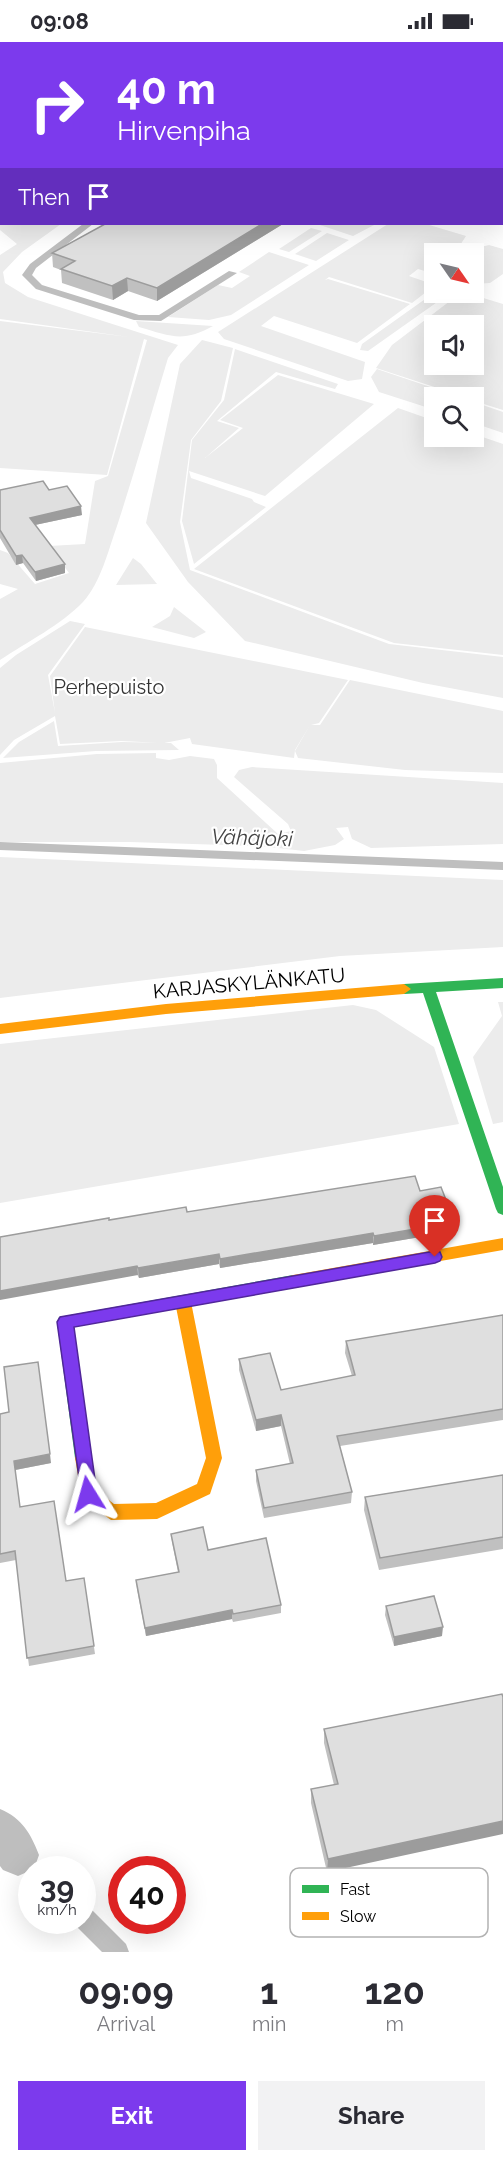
<!DOCTYPE html>
<html lang="en">
<head>
<meta charset="utf-8">
<style>
	:root { --surface:#fff; --page:#f2f2f3; --text:#2b2b33; --muted:#7c7c81; --accent:#7c3aed }
	body { margin:0; font-family:Raleway,sans-serif; background:var(--page); color:var(--text); height:100vh; display:flex; flex-direction:column; font-size:22px; white-space:nowrap }
	* { box-sizing:border-box; margin:0 }
	p { font-size:20px; color:var(--muted) }
	.icon { flex:none; width:33px; height:33px; fill:none; stroke:currentColor; stroke-width:2; stroke-linecap:round; stroke-linejoin:round }
	.map { position:relative; height:1910px; overflow:hidden }
	.side { display:flex; flex-direction:column; background:var(--surface); flex:1 }
	.side>* { flex:none }
	.guide { position:absolute; left:0px; top:0px; width:504px; height:183px; box-shadow:0 6px 24px #0002; background:#7c3aed; color:#fff; overflow:hidden }
	.needle { width:39px; rotate:124deg }
	.fabs { position:absolute; left:424px; top:201px; display:grid; gap:12px }
	.fabs a { display:grid; place-items:center; width:60px; height:60px; border-radius:0px; background:var(--surface); box-shadow:0 6px 24px #0002; font-size:30px }
	.speed { position:absolute; left:18px; top:1814px; display:flex; gap:12px; font-size:30px; font-weight:700; text-align:center }
	.speed>* { display:grid; place-content:center; width:78px; height:78px; border-radius:50%; background:var(--surface); box-shadow:0 6px 24px #0002; line-height:1 }
	.speed small { font-size:15px; font-weight:400 }
	.speed .limit { border:9px solid #d22; background:#fff; color:#111 }
	.pin { position:absolute; display:grid; place-items:center; width:51px; height:51px; color:#fff; margin:-62px -26px; border-radius:50% 50% 50% 0; rotate:-45deg; box-shadow:0 0 6px #0007 }
	.pin .icon { rotate:45deg }
	.me { position:absolute; width:66px; margin:-33px; rotate:352deg; stroke-linejoin:round; filter:drop-shadow(0 0 4px #0008) }
	.turn { display:flex; align-items:center; gap:21px; height:126px; padding:0 18px; font-size:27px }
	.turn .icon { width:78px; height:78px; stroke-width:2.5 }
	.turn b { display:block; font-size:42px; line-height:51px }
	.then { display:flex; align-items:center; height:57px; padding:0 18px; background:#0003; gap:12px; font-size:22px }
	.eta { display:flex; justify-content:space-evenly; align-items:center; height:102px; text-align:center }
	.eta b { font-size:36px; font-weight:700; line-height:42px }
	.button { display:flex; gap:12px; margin-top:auto; padding:12px 18px }
	.button a { flex:1; height:69px; border-radius:0px; background:var(--accent); color:#fff; font-size:24px; font-weight:700; line-height:69px; text-align:center }
	.button a+a { background:var(--page); color:var(--text) }
	.status { display:flex; justify-content:space-between; align-items:center; height:42px; padding:0 30px; background:var(--surface); direction:ltr }
	.status svg { height:16px; fill:currentColor }
	.map>svg:first-child { display:block }
	.green { fill:#ececec; fill-rule:evenodd }
	.lines { fill:none; stroke-linecap:round; stroke-linejoin:round }
	.stream { stroke:#bfbfbf; stroke-width:8 }
	.lane { fill:#bebebe; fill-rule:evenodd }
	.street { fill:#bebebe; fill-rule:evenodd }
	.fast { fill:#30b455; fill-rule:evenodd }
	.slow { fill:#ff9f0a; fill-rule:evenodd }
	.wall { fill:#c0c0c0 }
	.shaded-wall { fill:#9c9c9c }
	.building { fill:#dfdfdf; stroke:#9c9c9c; stroke-width:1.5 }
	.route { fill:#7c3aed; stroke:#51269a; stroke-width:1.5 }
	.labels { text-anchor:middle; stroke-width:4.5; stroke-linejoin:round; paint-order:stroke }
	.park-label { font-size:20px; fill:#333; stroke:#fff }
	.street-label { font-size:20px; fill:#000; stroke:#fff }
	.water-label { font-size:21px; font-style:italic; fill:#444; stroke:#fff }
	.key { fill:#fff; stroke:#b2b2b2; stroke-width:1.5 }
	.key-label { font-size:16px; fill:#000 }
</style>
</head>
<body>
<div class="status"><b>09:08</b><svg viewBox="0 0 49 12"><path d="M0 12V9h3v3zM5 12V6h3v6zM10 12V3h3v9zM15 12V0h3v12zM26 1h20v11H26zM47 4h2v5h-2z"/></svg></div>
<div class="map">
<svg width="503" height="1910" viewBox="0 0 503 1910">
	<rect width="100%" height="100%" fill="#fff"/>
	<path class="green" d="M6,182h55l-39,28 -19,20 2,11 23,14 150,48 -10,13c-17,56 -33,113 -51,168 -9,25 -16,56 -34,76 -22,23 -56,40 -83,58v-61l18,-10 -18,-5v-34l8,3 27,31 34,-11 -20,-27 36,-2 10,-63 13,-5 39,-136 -3,-1 -37,136 -107,-7v-147l129,16 -129,-18v-64l17,-11 -17,-14v-5z
		M317,182h59l-23,12z
		M388,182h38l40,12 -11,17 -20,1v20l-17,-5 -9,7 26,9 -23,18 -83,-26 -4,3 3,-1 82,25 -53,39 -83,-27 -13,10 104,36 -3,17 -14,2 -124,-42 -6,-7z
		M311,186l11,3 -33,21 -10,-3z
		M327,191l22,7 -33,21 -21,-7z
		M489,203l14,4v25l-13,9 -16,1v-27l6,-10z
		M269,210l40,13 -78,50 -22,5 -41,-3 50,-32 14,3 18,-12 -11,-4z
		M435,250l15,1 -82,58 -8,-1 2,-6z
		M467,251l36,11v106l-29,-9v-3l-9,-1 -89,-29 16,-23 58,-44zM435,284h39v38h-39z
		M136,279l77,5c-30,17 -43,10 -74,1z
		M202,298l31,8 -12,53 -30,39 -11,82 10,48 199,74 114,13v41l-80,-15 -178,-42 -57,-59 -42,-59 34,-159z
		M235,307l103,35 -3,5 -59,-17 -59,49 22,7 -34,30 38,-30 -23,-8 58,-45 96,29 -109,92 -76,-25 2,7 61,21 2,3 12,5 -72,57 -12,-43 10,-81 32,-40z
		M377,327l83,28 -25,1v12l-56,-18 -8,-15z
		M474,360l29,10v21l-29,-10z
		M398,366l37,13v15h39v-2l29,10v211l-109,-12 -200,-74z
		M133,516l8,6 16,20 -41,1z
		M174,565l32,25 -12,6 -42,-11 18,-11z
		M70,579l15,3 -37,51 7,38 -5,-37 35,-49 263,53 -29,43 -8,2h9l30,-45 153,31v62l-98,-3 -107,-12 -3,-7 15,-26 -15,25 -1,8 -102,-14 -2,-6 -26,5 -43,-2 -61,3 -5,-28 -41,24 -14,15v-87l16,-13z
		M54,679l4,25 64,-4 49,1 8,7 -83,1 -93,7 16,-16z
		M156,711v5l13,2 21,-4 24,3 3,6v13l61,56 13,-3 -3,-7 -54,-47 5,-7 13,-3 251,16v61l-132,4 -19,-9 -4,-12 -12,1 8,11 -9,6 -31,6 -44,-5 -130,-4h-130v-79l97,-9z
		M0,815l503,23v67l-163,9 -340,42z
		M498,960h5v120l-10,2 -20,-67 29,-41z
		M353,963l23,5 58,37 25,77 -459,79v-159z"/>
	<g class="lines">
		<path class="stream" d="M0,804l503,20"/>
		<path class="lane" d="M502,50h1v4h-1z
			M0,176l2,6h1h-3z
			M83,182h10l-57,44 -4,7 10,10 97,30h20l70,-44 8,2 -76,48 -27,-1 -98,-31 -14,-14 8,-11z
			M82,1863l8,3 36,36 3,8h-27l-28,-28 -1,-4h9z"/>
		<path class="street" d="M252,0h16v2h-16z
			M503,59v11h-1v-11z
			M0,122h2v11h-2z
			M0,1767c22,9 31,25 39,46l-5,14 -16,7 -15,-6 -3,-4z"/>
		<path class="fast" d="M503,936v10l-67,4 67,195v28l-5,-2 -2,-4 -73,-216 -19,1 -7,-5 7,-5z
			M293,1233l5,2 3,4 -3,4 -5,2 -219,40 17,131 -2,5 -6,2 -6,-2 -2,-5 -18,-136 2,-5z"/>
		<path class="slow" d="M404,942l7,5 -7,5 -238,20 -166,20v-10l166,-20z
			M503,1196v12l-210,37 -5,-2 -3,-4 3,-4 5,-2z
			M183,1254l5,2 3,4 31,156 -12,36 -53,25 -46,1 -29,-21 -7,-41 2,-5 6,-2 6,2 7,37 18,14 42,-1 41,-19 9,-26 -31,-156 3,-4z"/>
	</g>
	<path class="wall" d="M183,0h64v2h-64z
		M0,130h2v34l-2,-1z
		M105,182h178l-126,77 -29,-10 -15,9 -51,-17 -1,-13 -8,-3 -1,-14z
		M0,448h49l33,25 -47,10 30,39v9l-29,8 -13,-18 -7,2 -16,-27z
		M420,1149l32,37 -20,3v4l-59,10v-2l-153,25 -1,-4 -80,14 -30,-58 78,-8z
		M503,1273v105l-163,26 12,46 -1,11 -87,15 -8,-37v-11l34,-6 -9,-38 -25,5 -17,-61v-11l42,31 71,-14 -7,-23 1,-12z
		M0,1372l51,49 -36,7 5,37 46,74 18,-3 11,76 -66,12 -13,-106 -16,3z
		M503,1433v74l-124,21 -15,-60 1,-13z
		M171,1492l37,16 73,55v8l-48,9 -1,-3 -86,17 -9,-47 -1,-9 42,-8 -6,-30z
		M386,1564l56,30 -48,10 -9,-31z
		M502,1652l-175,178 -16,-69v-14l23,-4 -10,-42v-14z"/>
	<path class="shaded-wall" d="M262,182h21l-126,77v-13z
		M127,236l1,13 -15,9 -1,-14z
		M81,464l1,9 -52,11v-8z
		M22,513l1,8 -7,2v-9z
		M65,522v9l-29,8 -1,-9z
		M453,1176l-1,10 -20,3v4l-59,10 1,-9 57,-14z
		M373,1191v10l-153,25v-9z
		M219,1212v10l-80,14 -1,-10z
		M137,1224l1,9 -138,25v-9z
		M281,1373v11l-25,5v-11z
		M50,1412l1,9 -36,7 -1,-9z
		M232,1568v9l-86,17 -1,-8z
		M443,1585l-1,9 -48,10v-9z
		M503,1779v13l-176,38 1,-13z"/>
	<path class="building" d="M30,0h28l1,2h-28z
		M199,0h47v2h-47z
		M0,130h2v23h-2z
		M105,182h157l-105,64 -30,-10 -15,8 -51,-17 14,-8 -23,-8z
		M43,439l6,9 18,-4 14,20 -51,12 35,46 -30,8 -13,-17 -6,1 -16,-26v-40z
		M415,1134l5,15 21,-4 12,31 -22,4 2,4 -59,10 -1,-3 -153,26 -1,-5 -81,14 -1,-2 -137,25v-54l109,-19v2l77,-13 1,5z
		M503,1273v94l-166,27 15,56 -88,16 -8,-38 37,-7 -12,-48 -25,5 -17,-61 31,-6 11,37 74,-15 -9,-34z
		M38,1320l12,92 -36,7 6,46 34,-6 12,80 18,-3 10,68 -67,12 -12,-107 -15,3v-140l9,-2 -5,-45z
		M503,1433v62l-123,21 -15,-61z
		M203,1485l5,23 58,-12 15,67 -48,9 -1,-4 -87,18 -9,-48 43,-8 -8,-38z
		M434,1554l9,31 -49,10 -8,-31z
		M502,1652l1,3v124l-175,38 -17,-70 27,-5 -14,-55z"/>
	<path class="route" d="M435,1209l5,1 2,5 -2,4 -5,2 -361,64 23,167 -3,5 -6,2 -6,-2 -25,-177 3,-5z"/>
	<g class="labels">
		<g class="park-label">
			<text x="109" y="652">Perhepuisto</text>
		</g>
		<g class="street-label">
			<text transform="translate(249 941) rotate(-5)" y="7">KARJASKYLÄNKATU</text>
		</g>
		<g class="water-label">
			<text transform="translate(252 796) rotate(2)" y="7">Vähäjoki</text>
		</g>
	</g>
	<rect x="290" y="1826" width="198" height="69" rx="9" class="key"/>
	<rect x="302" y="1843" width="27" height="8" fill="#30b455"/>
	<rect x="302" y="1870" width="27" height="8" fill="#ff9f0a"/>
	<g class="key-label">
		<text x="340" y="1853">Fast</text>
		<text x="340" y="1880">Slow</text>
	</g>
</svg>
<div class="fabs">
<a><svg class="needle" viewBox="-14 -14 28 28"><path d="M0-13l5 13h-10z" fill="#e53935"/><path d="M0 13l5-13h-10z" fill="#7c7c81"/></svg></a>
<a><svg class="icon" aria-label="sound" viewBox="0 0 24 24"><path d="M4 9h4l5-4v14l-5-4H4zM17 9q2 3 0 6"/></svg></a>
<a><svg class="icon" aria-label="search" viewBox="0 0 24 24"><circle cx="10" cy="10" r="6"/><path d="M15 15l6 6"/></svg></a>
</div>
<div class="speed"><div>39<small>km/h</small></div><div class="limit">40</div></div>
<div class="pin" style="left:435px;top:1215px;background:#d93025"><svg class="icon" aria-label="arrive" viewBox="0 0 24 24"><path d="M6 21V4h12l-3 4 3 4H6"/></svg></div>
<svg class="me" style="left:88px;top:1452px" viewBox="-20 -20 40 40"><path d="M0-17L14 15 0 8-14 15z" fill="#7c3aed" stroke="#fff" stroke-width="4"/></svg>
<div class="guide">
<div class="turn"><svg class="icon" aria-label="right" viewBox="0 0 24 24"><path d="M7 20v-9h11M14 6l5 5-5 5"/></svg><div><b>40 m</b>Hirvenpiha</div></div>
<div class="then">Then<svg class="icon" aria-label="arrive" viewBox="0 0 24 24"><path d="M6 21V4h12l-3 4 3 4H6"/></svg></div>
</div>
</div>
<section class="side">
<div class="eta">
<div><b>09:09</b><p>Arrival</p></div>
<div><b>1</b><p>min</p></div>
<div><b>120</b><p>m</p></div>
</div>
<div class="button"><a>Exit</a><a>Share</a></div>
</section>
</body>
</html>
